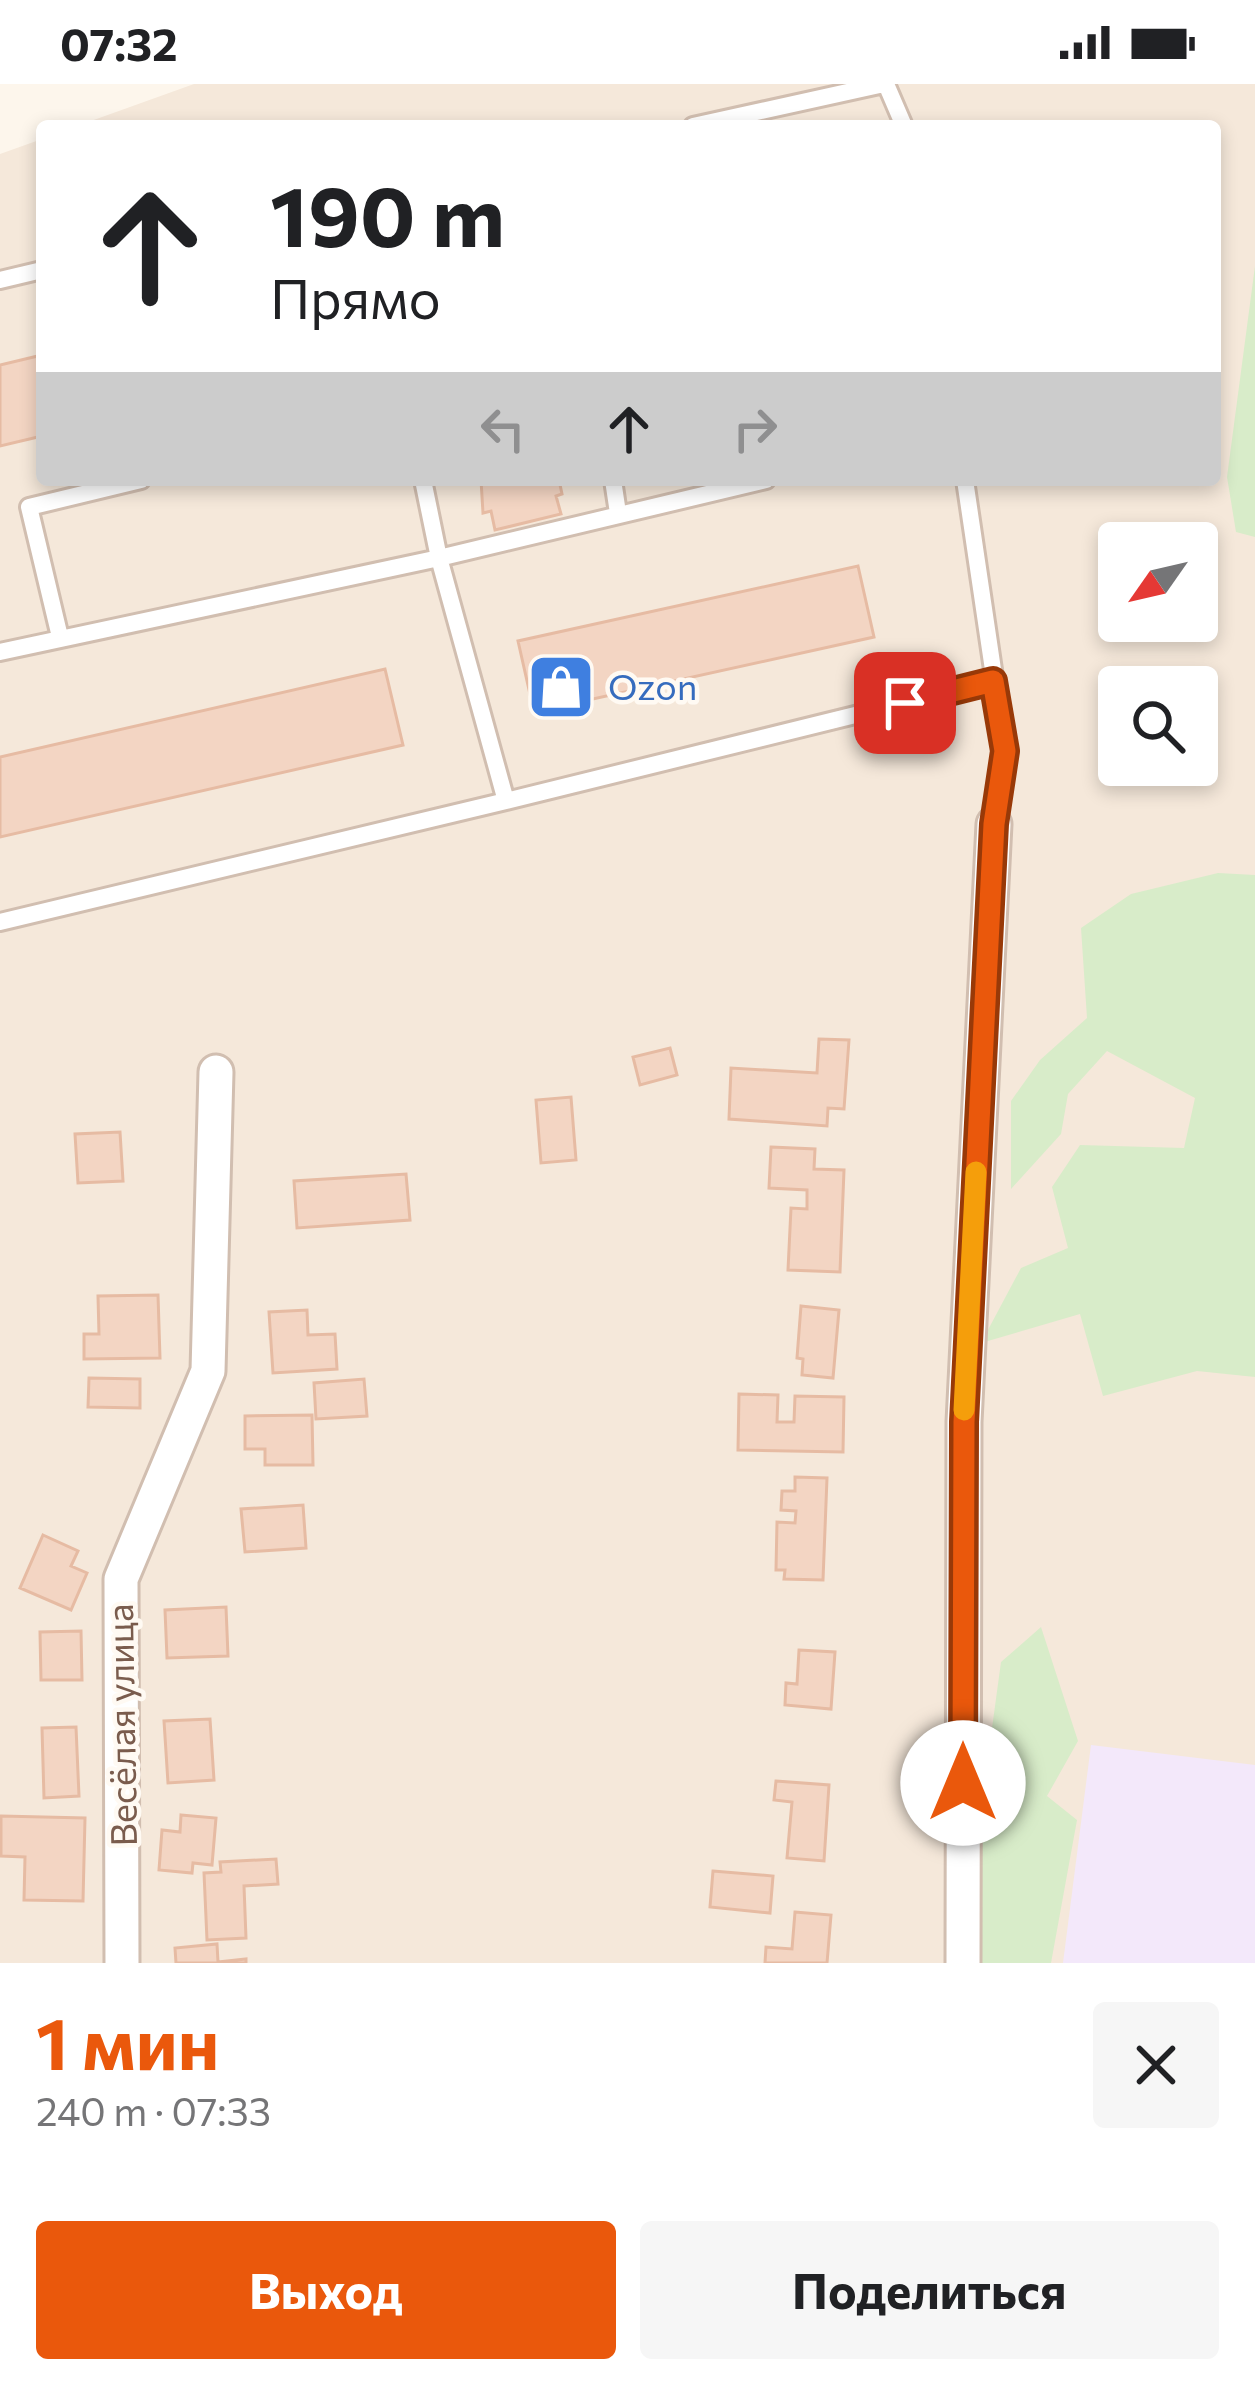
<!DOCTYPE html>
<html lang="ru">
<head>
<meta charset="utf-8">
<style>
	:root { --surface:#fff; --page:#f6f6f6; --text:#202124; --muted:#757577; --accent:#ea580c }
	body { margin:0; font-family:Commissioner,sans-serif; background:var(--page); color:var(--text); height:100vh; display:flex; flex-direction:column; font-size:45px; white-space:nowrap }
	* { box-sizing:border-box; margin:0 }
	p { font-size:39px; color:var(--muted) }
	.icon { flex:none; width:66px; height:66px; fill:none; stroke:currentColor; stroke-width:2; stroke-linecap:round; stroke-linejoin:round }
	.map { position:relative; height:1879px; overflow:hidden }
	.side { display:flex; flex-direction:column; background:var(--surface); flex:1 }
	.side>* { flex:none }
	.top-card { position:absolute; left:36px; top:36px; width:1185px; height:366px; border-radius:12px; box-shadow:0 6px 18px #0003; background:#fff; color:var(--text); overflow:hidden }
	.needle { width:78px; rotate:236deg }
	.controls { position:absolute; left:1098px; top:438px; display:grid; gap:24px }
	.controls a { display:grid; place-items:center; width:120px; height:120px; border-radius:12px; background:var(--surface); box-shadow:0 6px 18px #0003; font-size:60px }
	.pin { position:absolute; display:grid; place-items:center; width:102px; height:102px; color:#fff; margin:-51px; border-radius:24px; box-shadow:0 6px 18px #0006 }
	.me { position:absolute; width:132px; margin:-66px; rotate:0deg; stroke-linejoin:round; filter:drop-shadow(0 0 9px #0008) }
	.turn { display:flex; align-items:center; gap:42px; height:252px; padding:0 36px; font-size:54px }
	.turn .icon { width:156px; height:156px; stroke-width:2.5 }
	.turn b { display:block; font-size:84px; line-height:102px }
	.lanes { display:flex; align-items:center; height:114px; padding:0 36px; background:#0003; justify-content:center; gap:60px; direction:ltr }
	.lanes .off { opacity:.35 }
	.round { display:grid; place-items:center; flex:none; width:126px; height:126px; border-radius:12px; background:var(--page) }
	.summary { display:flex; align-items:center; justify-content:space-between; height:204px; padding:0 36px }
	h1 { font-size:72px; font-weight:700; line-height:90px; color:var(--accent) }
	.primary-button { display:flex; gap:24px; margin-top:auto; padding:24px 36px }
	.primary-button a { flex:1; height:138px; border-radius:12px; background:var(--accent); color:#fff; font-size:48px; font-weight:700; line-height:138px; text-align:center }
	.primary-button a+a { background:var(--page); color:var(--text) }
	.status { display:flex; justify-content:space-between; align-items:center; height:84px; padding:0 60px; background:var(--surface); direction:ltr }
	.status svg { height:33px; fill:currentColor }
	.map>svg:first-child { display:block }
	.residential { fill:#f5e8da; fill-rule:evenodd }
	.education { fill:#f3e8fa }
	.green { fill:#d8ecc9 }
	.building { fill:#f3d5c3; stroke:#e6bba3; stroke-width:3 }
	.lines { fill:none; stroke-linecap:round; stroke-linejoin:round }
	.lane-casing { stroke:#d1beb0; stroke-width:22 }
	.street-casing { stroke:#d1beb0; stroke-width:39 }
	.lane { stroke:#fff; stroke-width:16 }
	.street { stroke:#fff; stroke-width:33 }
	.route-casing { stroke:#983908; stroke-width:30 }
	.route { stroke:#ea580c; stroke-width:21 }
	.slow { stroke:#f59e0b; stroke-width:21 }
	.labels { text-anchor:middle; stroke-width:9; stroke-linejoin:round; paint-order:stroke }
	.shop-label { font-size:36px; fill:#366cbe; stroke:#fffaf3; text-anchor:start }
	.street-label { font-size:36px; fill:#7a5c4d; stroke:#fffaf3 }
</style>
</head>
<body>
<div class="status"><b>07:32</b><svg viewBox="0 0 49 12"><path d="M0 12V9h3v3zM5 12V6h3v6zM10 12V3h3v9zM15 12V0h3v12zM26 1h20v11H26zM47 4h2v5h-2z"/></svg></div>
<div class="map">
<svg width="1255" height="1879" viewBox="0 0 1255 1879">
	<rect width="100%" height="100%" fill="#fdf6ec"/>
	<path class="residential" d="M194,0h1061v1879h-1255v-1809l42,-15v341h1173v-354h-1138zM1119,459h78v78h-78zM1119,603h78v78h-78z"/>
	<path class="education" d="M1091,1661l164,20v198h-192z"/>
	<path class="green" d="M1255,182v271l-19,-5 -9,-55z
		M1218,789l37,2v502l-58,-6 -94,25 -23,-82 -99,29 40,-75 47,-20 -16,-61 28,-42 104,3 11,-50 -88,-47 -39,43 -7,40 -50,55v-88l29,-41 47,-42 -6,-90 50,-34z
		M1041,1543l37,114 -31,55 30,24 -26,143h-91l41,-301z"/>
	<path class="building" d="M42,271v81l-42,10v-81z
		M481,396h78l3,14 -6,2 5,18 -66,16 -4,-19 -8,2z
		M481,396h78l3,14 -6,2 5,18 -66,16 -4,-19 -8,2z
		M858,482l16,71 -340,75 -16,-71z
		M385,585l18,76 -403,92v-80z
		M819,955l30,1 -5,69 -16,-1 -1,18 -98,-7 2,-51 86,5z
		M670,964l7,27 -37,10 -7,-28z
		M571,1013l5,63 -35,3 -5,-63z
		M120,1048l3,49 -45,2 -3,-49z
		M771,1063l44,2 -1,20 30,1 -4,102 -52,-2 3,-62 16,1v-19l-38,-2z
		M406,1090l4,46 -113,8 -3,-47z
		M158,1211l2,63 -76,1v-25h15l-1,-38z
		M801,1222l38,4 -6,68 -31,-3 1,-16 -6,-1z
		M307,1226l1,25 27,-1 2,35 -64,4 -4,-61z
		M89,1294l51,1v29l-52,-1z
		M364,1295l3,37 -51,3 -2,-36z
		M739,1310l39,1 -1,27h17l1,-26 49,1 -1,55 -105,-2z
		M312,1331l1,50h-48v-16h-20v-33z
		M795,1393l32,1 -4,102 -39,-1 1,-9h-9l1,-48 18,1 1,-12 -15,-1 1,-19h13z
		M303,1421l3,43 -61,4 -4,-43z
		M43,1451l35,16 -7,15 16,7 -16,37 -51,-22z
		M226,1523l2,49 -61,2 -2,-48z
		M81,1547l1,49h-41l-1,-48z
		M799,1566l36,2 -4,57 -46,-4 1,-22 11,1z
		M210,1635l4,61 -46,3 -4,-62z
		M76,1643l3,69 -35,2 -2,-70z
		M776,1697l53,4 -5,76 -37,-3 5,-56 -18,-2z
		M181,1731l35,3 -4,47 -19,-2 -1,10 -33,-3 3,-40 18,2z
		M1,1732l84,2 -2,83 -59,-1 1,-43 -24,-1z
		M276,1775l2,25 -34,2 2,52 -39,2 -3,-67 17,-1 -1,-10z
		M713,1787l60,5 -3,37 -60,-6z
		M795,1828l36,3 -4,48h-62l1,-16 26,2z
		M217,1860l1,18 28,-3v4h-70l-1,-15z"/>
	<g class="lines">
		<g class="lane-casing">
			<path id="lane" d="M886,0l18,42
				M693,42l191,-42
				M0,196l42,-10
				M423,396l16,78 67,243 487,-120
				M613,396l5,33
				M965,396l40,271 -11,73
				M60,553l-31,-130 112,-27
				M0,568l439,-94 327,-78
				M0,838l506,-121"/>
		</g>
		<g class="street-casing">
			<path id="street" d="M122,1879l-1,-384 87,-208 8,-299
				M963,1879l1,-541 30,-598"/>
		</g>
		<use href="#lane" class="lane"/>
		<use href="#street" class="street"/>
	</g>
	<g class="lines">
		<g class="route-casing">
			<path id="route" d="M905,619l88,-22 12,70 -11,73 -30,598 -1,361"/>
		</g>
		<use href="#route" class="route"/>
		<path class="slow" d="M964,1326l12,-238"/>
	</g>
	<defs>
		<g id="shop-square" transform="scale(3.45)"><rect x="-9" y="-9" width="18" height="18" rx="4" fill="#3f7fe0" stroke="#fffaf3"/><path d="M-5-2.5h2.3a2.7 3.5 0 0 1 5.4 0H5L5.5 6h-11ZM-1.5-2.5h3a1.5 2.3 0 0 0-3 0Z" fill="#fff"/></g>
	</defs>
	<g fill-rule="evenodd">
		<use href="#shop-square" x="561" y="603"/>
	</g>
	<g class="labels">
		<g class="shop-label">
			<text x="608" y="616">Ozon</text>
		</g>
		<g class="street-label">
			<text transform="translate(122 1641) rotate(-91)" y="13">Весёлая улица</text>
		</g>
	</g>
</svg>
<div class="controls">
<a><svg class="needle" viewBox="-14 -14 28 28"><path d="M0-13l5 13h-10z" fill="#e53935"/><path d="M0 13l5-13h-10z" fill="#757577"/></svg></a>
<a><svg class="icon" aria-label="search" viewBox="0 0 24 24"><circle cx="10" cy="10" r="6"/><path d="M15 15l6 6"/></svg></a>
</div>
<div class="pin" style="left:905px;top:619px;background:#d93025"><svg class="icon" aria-label="arrive" viewBox="0 0 24 24"><path d="M6 21V4h12l-3 4 3 4H6"/></svg></div>
<svg class="me" style="left:963px;top:1699px" viewBox="-20 -20 40 40"><circle r="19" fill="#fff"/><path d="M0-13L10 11 0 6-10 11z" fill="#ea580c"/></svg>
<div class="top-card">
<div class="turn"><svg class="icon" aria-label="ahead" viewBox="0 0 24 24"><path d="M12 20V5M6 11l6-6 6 6"/></svg><div><b>190 m</b>Прямо</div></div>
<div class="lanes"><svg class="icon off" aria-label="left" viewBox="0 0 24 24"><path d="M17 20v-9H6M10 6l-5 5 5 5"/></svg><svg class="icon" aria-label="ahead" viewBox="0 0 24 24"><path d="M12 20V5M6 11l6-6 6 6"/></svg><svg class="icon off" aria-label="right" viewBox="0 0 24 24"><path d="M7 20v-9h11M14 6l5 5-5 5"/></svg></div>
</div>
</div>
<section class="side">
<div class="summary"><div><h1>1 мин</h1><p>240 m · 07:33</p></div><a class="round"><svg class="icon" aria-label="close" viewBox="0 0 24 24"><path d="M6 6l12 12M18 6L6 18"/></svg></a></div>
<div class="primary-button"><a>Выход</a><a>Поделиться</a></div>
</section>
</body>
</html>
